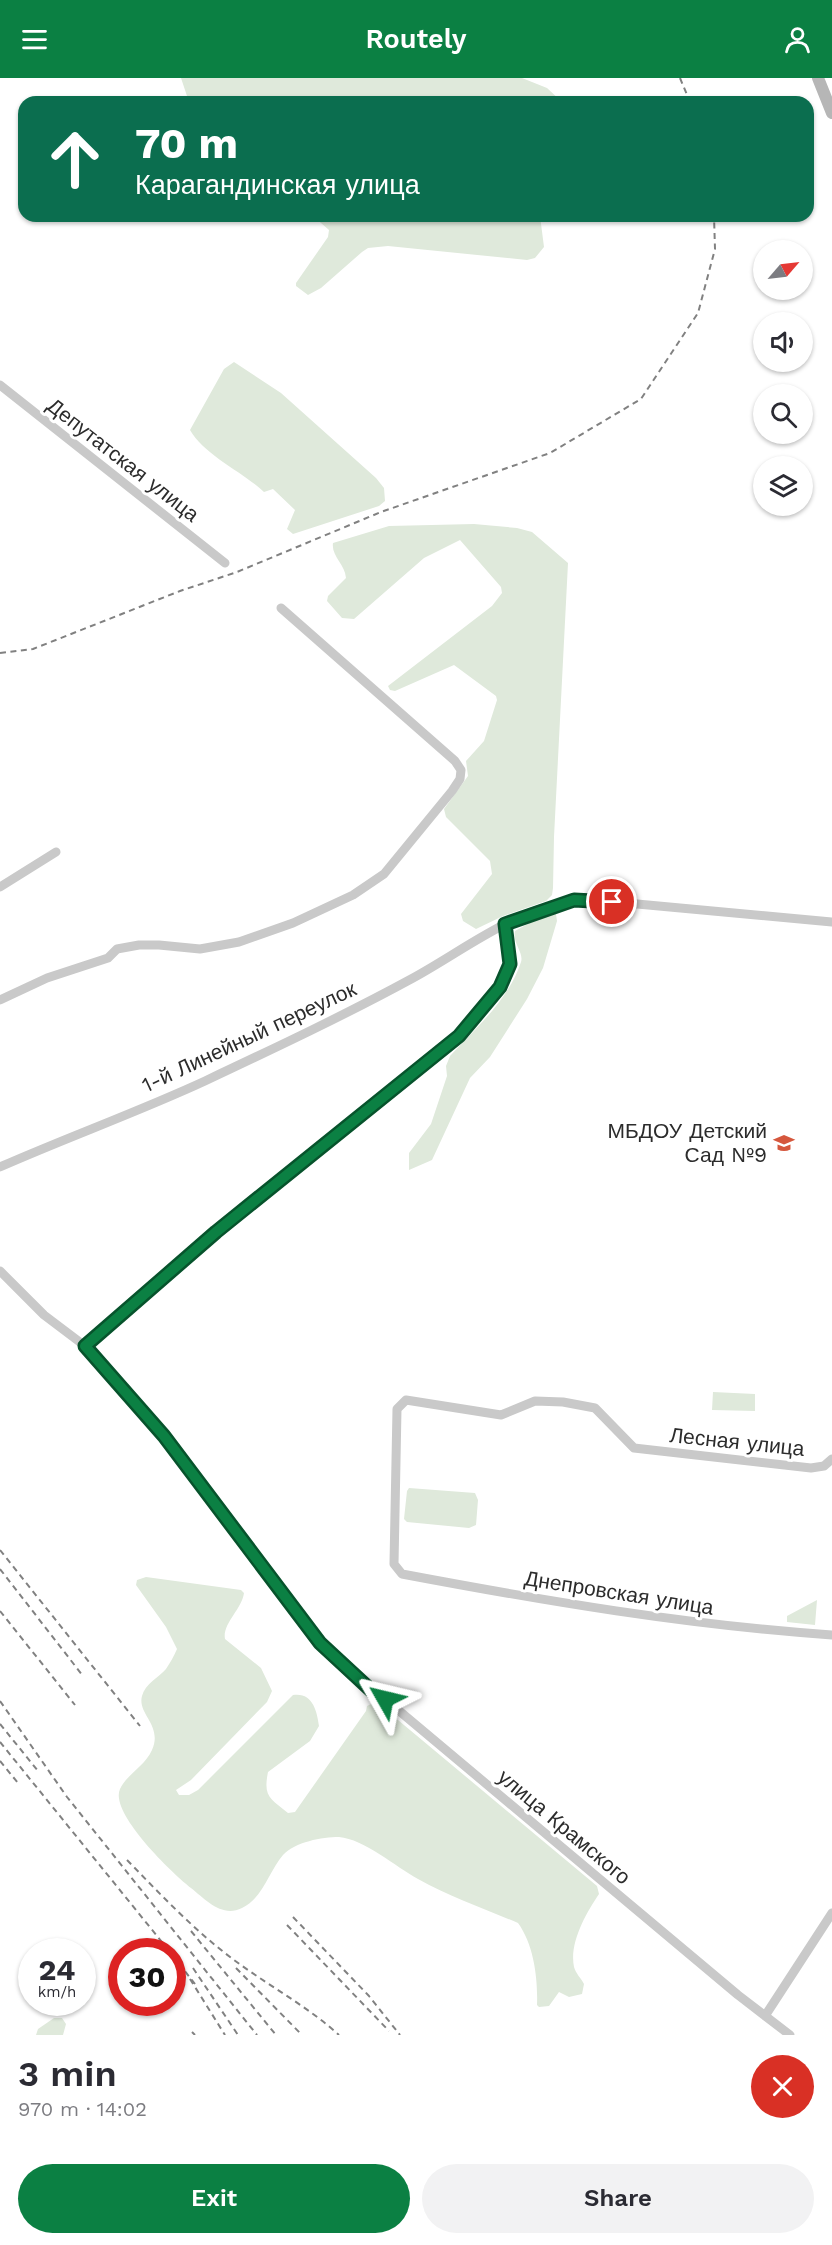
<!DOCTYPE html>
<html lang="en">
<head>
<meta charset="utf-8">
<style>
	:root { --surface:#fff; --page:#f2f2f3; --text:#2b2b33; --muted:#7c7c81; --accent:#0b8043 }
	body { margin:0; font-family:"Work Sans",sans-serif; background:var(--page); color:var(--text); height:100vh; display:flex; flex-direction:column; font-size:22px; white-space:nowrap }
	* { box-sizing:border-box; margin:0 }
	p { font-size:20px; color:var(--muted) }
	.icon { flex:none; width:33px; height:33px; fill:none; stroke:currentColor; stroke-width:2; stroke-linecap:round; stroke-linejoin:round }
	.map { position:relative; height:1957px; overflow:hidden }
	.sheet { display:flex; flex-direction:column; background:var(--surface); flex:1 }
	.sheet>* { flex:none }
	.banner { position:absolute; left:18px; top:18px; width:796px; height:126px; border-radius:18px; box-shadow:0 2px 4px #0004; background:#0b6e4f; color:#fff; overflow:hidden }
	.needle { width:39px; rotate:62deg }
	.fabs { position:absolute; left:753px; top:162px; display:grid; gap:12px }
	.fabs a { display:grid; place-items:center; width:60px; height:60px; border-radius:50%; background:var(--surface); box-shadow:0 2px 4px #0004; font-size:30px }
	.speed { position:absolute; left:18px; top:1860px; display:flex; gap:12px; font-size:30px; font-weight:700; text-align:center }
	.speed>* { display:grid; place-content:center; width:78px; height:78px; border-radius:50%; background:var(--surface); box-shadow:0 2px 4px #0004; line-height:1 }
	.speed small { font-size:15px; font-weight:400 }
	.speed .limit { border:9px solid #d22; background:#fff; color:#111 }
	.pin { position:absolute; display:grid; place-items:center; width:51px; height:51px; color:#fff; margin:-26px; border:3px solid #fff; border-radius:50%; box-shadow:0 2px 6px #0007 }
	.me { position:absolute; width:66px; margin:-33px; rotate:307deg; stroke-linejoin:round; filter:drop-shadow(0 0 4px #0008) }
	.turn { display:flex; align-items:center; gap:21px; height:126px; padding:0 18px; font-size:27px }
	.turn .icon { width:78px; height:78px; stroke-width:2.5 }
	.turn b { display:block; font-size:42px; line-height:51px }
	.round { display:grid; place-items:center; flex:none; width:63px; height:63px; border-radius:32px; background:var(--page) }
	.headline { display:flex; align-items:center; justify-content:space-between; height:102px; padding:0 18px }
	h1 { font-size:36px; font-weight:600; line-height:45px }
	.primary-button { display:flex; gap:12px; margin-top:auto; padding:12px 18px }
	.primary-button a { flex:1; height:69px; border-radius:36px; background:var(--accent); color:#fff; font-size:24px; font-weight:600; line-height:69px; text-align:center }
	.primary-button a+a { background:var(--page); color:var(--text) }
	header { display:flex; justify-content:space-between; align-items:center; height:78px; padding:0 18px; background:var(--accent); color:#fff; font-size:27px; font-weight:600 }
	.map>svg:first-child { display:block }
	.green { fill:#dfe9db }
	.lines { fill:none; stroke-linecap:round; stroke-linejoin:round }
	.street { stroke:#c9c9c9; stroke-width:9 }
	.secondary { stroke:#b6b6b6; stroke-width:12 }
	.rail { stroke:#818181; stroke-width:2; stroke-dasharray:6 4.5; stroke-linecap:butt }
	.route-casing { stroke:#07532c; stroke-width:15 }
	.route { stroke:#0b8043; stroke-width:10 }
	.labels { text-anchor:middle; stroke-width:6; stroke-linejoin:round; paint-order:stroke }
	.street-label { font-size:21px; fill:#2c2c2c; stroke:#fff }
	.poi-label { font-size:21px; fill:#2c2c2c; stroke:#fff; text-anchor:end }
</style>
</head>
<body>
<header><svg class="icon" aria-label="menu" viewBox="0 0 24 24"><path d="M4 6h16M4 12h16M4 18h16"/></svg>Routely<svg class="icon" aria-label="person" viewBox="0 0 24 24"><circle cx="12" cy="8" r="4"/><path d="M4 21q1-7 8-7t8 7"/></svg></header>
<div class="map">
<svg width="832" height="1957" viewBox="0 0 832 1957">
	<rect width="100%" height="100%" fill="#fff"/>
	<path class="green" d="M181,0h341l25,10 15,14h-373z
		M313,138h227l4,31 -9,11 -8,2 -139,-14 -20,2 -6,4 -41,36 -13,7 -12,-9v-3l32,-46 1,-7z
		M234,284l47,31 95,85 8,10 1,13 -6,5 -86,28 -6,-5 8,-19 -22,-21 -9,3c-21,-20 -60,-37 -74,-62l34,-61z
		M474,446l43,4 15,4 36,31 -14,274 -1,51 -1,7 -6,6 -43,15 -27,13 -13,-8 -2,-7 31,-40 -2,-13 -44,-44 -2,-8 24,-33 -2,-15 18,-20 13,-41 -1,-4 -42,-31 -59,26 -5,-1 -2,-4 104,-80 10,-13 -1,-6 -41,-47 -36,18 -70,61 -12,-1 -15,-17 1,-5 18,-18c-1,-14 -15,-22 -13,-35l56,-17z
		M551,833l5,3 1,7 -14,47 -16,31 -37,58 -20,21 -38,82 -23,10v-17l22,-29 16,-48 -1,-10 4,-10c26,-28 59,-57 71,-94 3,-10 -9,-19 -6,-31z
		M713,1314l42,2v17l-43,-1z
		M409,1410l66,5 3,7 -2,25 -7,3 -62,-6 -3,-3 3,-28z
		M146,1499l95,13 3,3c-2,16 -22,31 -19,46l36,29 11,23 -5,11 -76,78 -15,10 3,5h10l9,-5 95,-95c19,-3 24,15 26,31l-9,15 -42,31c-5,25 2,26 20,41l7,-1 71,-101 1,-5 8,-4 5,3 217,181 2,8c-13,19 -30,49 -25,73 2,7 7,11 10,17l-2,10 -13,3 -10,-5 -10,14 -10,1 -2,-2c1,-26 -3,-60 -19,-82 -33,-14 -68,-26 -100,-44 -22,-12 -54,-40 -79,-42 -17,0 -44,5 -56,18 -14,16 -20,43 -41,53 -20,10 -36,-8 -51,-20 -18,-14 -82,-75 -71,-99 7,-15 25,-23 32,-39 11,-25 -15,-36 -10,-54 3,-12 17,-19 24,-27 4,-6 8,-13 11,-20l-11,-22 -30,-42 1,-5z
		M817,1522l-2,25 -28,-3v-6z
		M54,1940h8l4,6 -3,11h-27l2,-6z"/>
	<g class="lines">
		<path class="street" d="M0,307l225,178
			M0,809l56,-35
			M0,922l47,-22 61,-20 9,-9 22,-4h20l41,4 39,-7 54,-19 60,-28 31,-21 68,-83 8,-12 1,-9 -6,-9 -174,-153
			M0,1089c68,-30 138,-55 205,-86 70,-33 140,-66 208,-103 57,-31 113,-79 181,-78l238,22
			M0,1193l44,44 41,31 41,45 37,45 157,207 54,50 11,6 353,296 52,40
			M85,1268l131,-114 243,-196 41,-49 10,-23 -5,-40
			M832,1381l-8,7 -13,2 -177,-20 -39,-40 -32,-6 -28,-1 -34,14 -95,-15 -9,9 -3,155 8,10c143,27 285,51 430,61
			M765,1938l67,-103"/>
		<path class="secondary" d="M818,0l14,35"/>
		<path class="rail" d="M680,0l10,24
			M0,575l33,-4 147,-58 57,-19 144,-60 169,-59 91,-54 57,-86 17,-64 -1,-33
			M0,1472l140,176
			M0,1491l83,107
			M0,1533l75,94
			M0,1623l67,96 190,238
			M0,1646l38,47
			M0,1664l170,210
			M0,1683l18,22
			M127,1782c34,35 68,71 107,100 35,26 73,46 105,75
			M293,1839l76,79 31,39
			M287,1847l102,106
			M191,1853l85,104
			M172,1877l23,29
			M193,1890l45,67
			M236,1890l66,67
			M190,1901l35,56
			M192,1954l3,3"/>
	</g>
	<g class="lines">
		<g class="route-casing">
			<path id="route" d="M385,1621l-11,-6 -54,-50 -156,-207 -79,-90 131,-114 243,-196 41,-49 10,-23 -5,-40 69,-24 38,2"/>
		</g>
		<use href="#route" class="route"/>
	</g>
	<defs>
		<g id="school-bare" transform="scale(1.62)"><path d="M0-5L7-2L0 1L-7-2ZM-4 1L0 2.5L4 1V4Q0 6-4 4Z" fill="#d5573d" stroke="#fff" stroke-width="2.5" paint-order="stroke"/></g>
	</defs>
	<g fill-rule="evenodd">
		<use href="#school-bare" x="784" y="1065"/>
	</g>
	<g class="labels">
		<g class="street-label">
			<text transform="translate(123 382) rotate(38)" y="7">Депутатская улица</text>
			<text transform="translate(249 959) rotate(-25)" y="7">1-й Линейный переулок</text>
			<text transform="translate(737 1364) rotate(6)" y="7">Лесная улица</text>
			<text transform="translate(619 1515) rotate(9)" y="7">Днепровская улица</text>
			<text transform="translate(564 1749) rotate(40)" y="7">улица Крамского</text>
		</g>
		<g class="poi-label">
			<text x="767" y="1060">МБДОУ Детский<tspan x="767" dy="24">Сад №9</tspan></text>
		</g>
	</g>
</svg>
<div class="fabs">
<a><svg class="needle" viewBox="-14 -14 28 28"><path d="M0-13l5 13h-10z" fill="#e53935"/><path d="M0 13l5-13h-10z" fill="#7c7c81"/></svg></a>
<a><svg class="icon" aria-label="sound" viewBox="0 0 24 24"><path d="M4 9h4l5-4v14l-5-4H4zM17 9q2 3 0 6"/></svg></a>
<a><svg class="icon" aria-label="search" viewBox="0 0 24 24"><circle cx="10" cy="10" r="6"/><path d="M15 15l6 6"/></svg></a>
<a><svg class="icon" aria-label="layers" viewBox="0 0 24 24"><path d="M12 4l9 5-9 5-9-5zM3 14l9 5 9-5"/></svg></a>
</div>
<div class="speed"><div>24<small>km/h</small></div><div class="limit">30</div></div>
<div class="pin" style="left:612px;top:824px;background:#d93025"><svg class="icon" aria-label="arrive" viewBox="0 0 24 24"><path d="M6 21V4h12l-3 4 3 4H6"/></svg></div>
<svg class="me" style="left:385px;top:1621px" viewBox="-20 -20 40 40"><path d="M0-17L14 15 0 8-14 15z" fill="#0b8043" stroke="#fff" stroke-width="4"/></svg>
<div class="banner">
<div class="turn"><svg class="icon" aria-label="ahead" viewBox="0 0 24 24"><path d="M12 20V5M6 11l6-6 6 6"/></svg><div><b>70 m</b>Карагандинская улица</div></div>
</div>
</div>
<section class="sheet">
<div class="headline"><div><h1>3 min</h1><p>970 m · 14:02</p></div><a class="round" style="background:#d93025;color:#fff"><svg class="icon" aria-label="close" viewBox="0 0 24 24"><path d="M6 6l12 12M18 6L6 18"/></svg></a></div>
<div class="primary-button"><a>Exit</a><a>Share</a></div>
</section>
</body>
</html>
